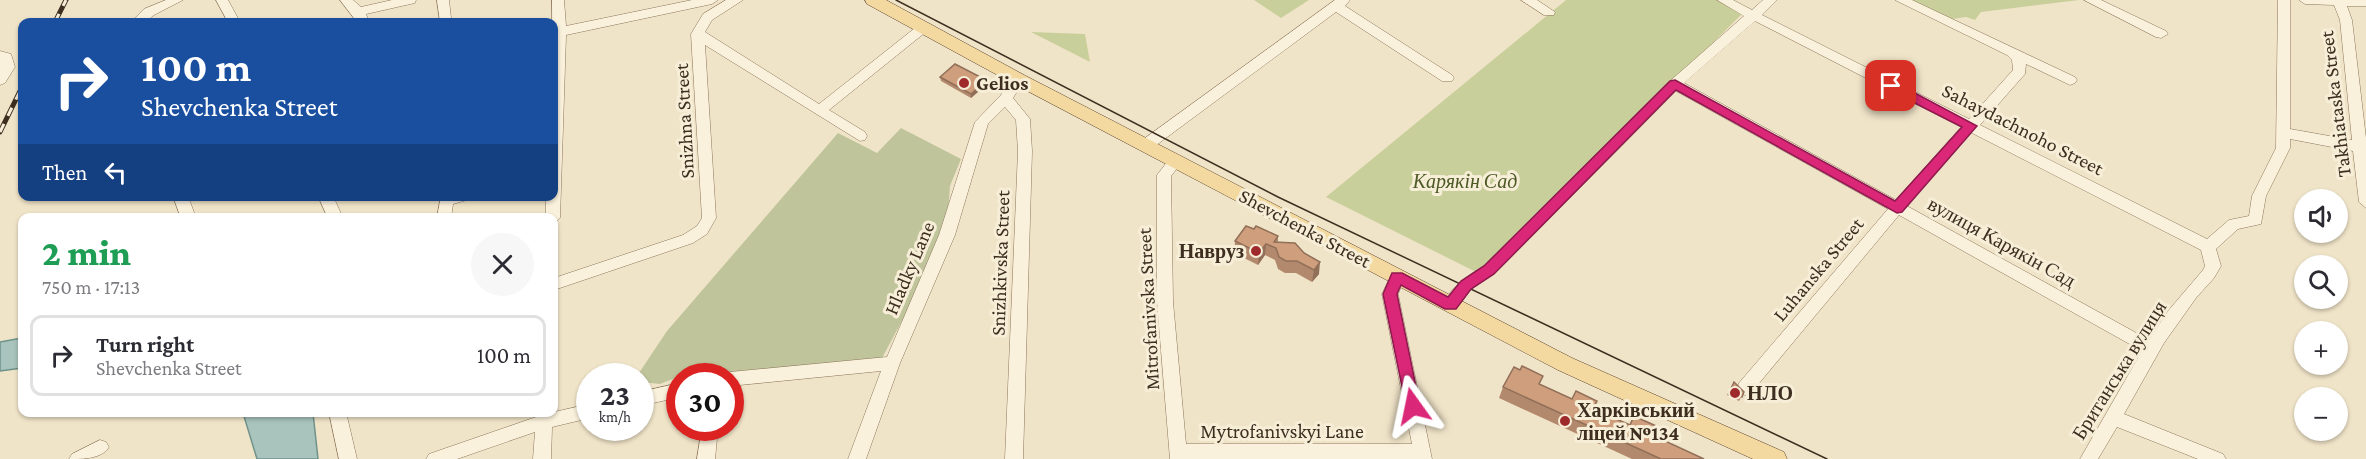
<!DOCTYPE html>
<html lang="en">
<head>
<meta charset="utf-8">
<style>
	:root { --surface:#fff; --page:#f7f7f7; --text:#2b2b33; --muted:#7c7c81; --line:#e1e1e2 }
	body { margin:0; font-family:"Crimson Pro",serif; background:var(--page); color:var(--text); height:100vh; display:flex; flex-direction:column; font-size:22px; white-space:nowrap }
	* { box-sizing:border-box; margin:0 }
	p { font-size:20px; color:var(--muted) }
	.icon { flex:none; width:33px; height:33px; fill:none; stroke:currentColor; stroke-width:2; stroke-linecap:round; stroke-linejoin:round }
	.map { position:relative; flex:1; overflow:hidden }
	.side { position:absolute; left:18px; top:213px; width:540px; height:204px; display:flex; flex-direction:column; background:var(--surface); border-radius:12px; box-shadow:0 2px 4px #0004 }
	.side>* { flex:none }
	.banner { position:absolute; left:18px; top:18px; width:540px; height:183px; border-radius:12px; box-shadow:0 2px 4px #0004; background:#1a4fa0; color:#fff; overflow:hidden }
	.fabs { position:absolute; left:2294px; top:189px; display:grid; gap:12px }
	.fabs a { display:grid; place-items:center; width:54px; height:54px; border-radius:50%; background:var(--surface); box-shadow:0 2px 4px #0004; font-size:30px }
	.speed { position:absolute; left:576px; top:363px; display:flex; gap:12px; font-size:30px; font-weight:700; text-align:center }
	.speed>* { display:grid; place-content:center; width:78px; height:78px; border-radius:50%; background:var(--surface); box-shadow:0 2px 4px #0004; line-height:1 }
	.speed small { font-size:15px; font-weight:400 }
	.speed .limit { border:9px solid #d22; background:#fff; color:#111 }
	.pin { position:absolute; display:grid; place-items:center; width:51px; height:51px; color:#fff; margin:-26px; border-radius:12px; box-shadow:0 3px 9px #0006 }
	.me { position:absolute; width:66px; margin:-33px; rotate:348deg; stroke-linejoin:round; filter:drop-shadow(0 0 4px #0008) }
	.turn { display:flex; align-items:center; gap:21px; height:126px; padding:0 24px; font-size:27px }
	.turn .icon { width:78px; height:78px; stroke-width:2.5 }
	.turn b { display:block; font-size:42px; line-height:51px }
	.then { display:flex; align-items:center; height:57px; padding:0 24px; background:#0003; gap:12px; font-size:22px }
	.round { display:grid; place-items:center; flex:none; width:63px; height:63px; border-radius:32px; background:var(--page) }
	.overview { display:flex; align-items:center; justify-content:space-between; height:102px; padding:0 24px }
	h1 { font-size:36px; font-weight:800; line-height:45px; color:#1e9e55 }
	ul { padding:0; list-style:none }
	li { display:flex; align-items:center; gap:18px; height:81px; margin:0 12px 9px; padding:0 12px; border:3px solid var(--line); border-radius:12px }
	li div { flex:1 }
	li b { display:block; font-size:22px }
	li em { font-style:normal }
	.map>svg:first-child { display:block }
	.green { fill:#c9cf9b }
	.cemetery { fill:#bfc49a }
	.water { fill:#a9c4bc; stroke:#6f938a; stroke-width:1.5 }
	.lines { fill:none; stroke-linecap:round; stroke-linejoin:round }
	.minor-casing { stroke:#8d765c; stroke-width:1 }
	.major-casing { stroke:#5b4430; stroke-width:1 }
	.minor { fill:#faf1dc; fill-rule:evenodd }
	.major { fill:#f3d9a0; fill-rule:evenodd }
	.tram { stroke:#3d2e20; stroke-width:1.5 }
	.rail-casing { stroke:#3d2e20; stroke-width:5 }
	.rail { stroke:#f7eed8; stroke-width:3; stroke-dasharray:9; stroke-linecap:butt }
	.wall { fill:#b2896c }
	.shaded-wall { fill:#916f58 }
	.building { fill:#cf9f7d; stroke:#916f58; stroke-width:1.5 }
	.route { fill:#db2777; stroke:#8e194d; stroke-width:1.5 }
	.poi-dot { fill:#9e2a2b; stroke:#f7eed8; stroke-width:2 }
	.labels { text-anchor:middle; stroke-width:6; stroke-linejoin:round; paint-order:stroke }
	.poi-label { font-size:20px; font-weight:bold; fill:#3d2e20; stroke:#f7eed8; text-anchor:start }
	.street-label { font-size:20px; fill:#3d2e20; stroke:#f7eed8 }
	.park-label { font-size:20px; font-style:italic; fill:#4d5a26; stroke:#f7eed8 }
</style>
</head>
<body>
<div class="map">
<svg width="2366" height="459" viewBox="0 0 2366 459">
	<rect width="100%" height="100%" fill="#f0e4c8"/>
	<path class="green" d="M1254,0h55l-28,18z
		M1566,0h152l25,13 -263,261 -154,-77z
		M1903,0h176l-98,12 -6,8 -9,-3 -21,3z
		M1031,32l54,2 5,28z"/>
	<path class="cemetery" d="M901,128l60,31 -11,27 -3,40 -19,46 -47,88 -116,14 -85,2 -20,8 -19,-2 -1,-6h-3l30,-45 171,-198 39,20z"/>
	<path class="water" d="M22,338v30l-22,3v-29z
		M243,413h70l5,46h-61z"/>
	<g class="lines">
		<g class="minor-casing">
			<path id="minor" d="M166,0h17l-29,15 -9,7h-14l13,-13z
				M216,0h12l12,22h-12z
				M340,0h13l8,7 31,-7h24l-1,3 -49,11 3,8h-12z
				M437,0h12l2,18 -1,3h-10z
				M552,0h12l2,26 126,-26h26l-6,4 -146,31 -6,183 -6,6v-6h-8v-22h8z
				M726,0h17l-31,20 -7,12 114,72 101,-80h10l2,3 -103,83 36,22 2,4 -2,4 -5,1 -155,-96 11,173 -9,16 -14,9 -139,47v-12l129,-43 14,-9 5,-8 -11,-184 12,-20z
				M1335,0h15l-5,6 107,69 2,3 -2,3h-10l-106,-69 -185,137h-10l-2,-4 2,-4z
				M1521,0h16l18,12 -1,3h-10z
				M1717,0h16l19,10 11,-10h14l-15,15 207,104 44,-49 -1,-10 -5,-5 -112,-55h17l163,77 2,3 -2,3 -5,2 -44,-21 -1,10 -45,51 227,114 22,-19 20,-4 3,-20 24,-48 2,-148h12v129l62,11 -12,-120 -6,-15 -29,-1 -6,-4h67v6h-19l5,14 14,118v70l-7,-6 -6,-51 -63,-12v9l-24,48 -5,28 -23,5 -22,20 5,17 -7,12 -18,20 -32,45 -40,71 99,40 3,5h-28l-81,-32 -19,32h-18l62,-108 -243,-136 -148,178 -6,2 -6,-2 -2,-5 2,-5 149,-174 -212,-118 -182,183 -23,15 -14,19h-12l-2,-4c9,-18 24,-28 41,-38l186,-185 74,-65zM1755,21l206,106 -65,73 -212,-117zM1972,133l229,117 4,16 -2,4 -35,41 -19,29 -242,-134z
				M2084,0h17l65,31 2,3 -7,4 -5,-1z
				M0,51l11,3 4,13 -10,16 -5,2z
				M1018,74l7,5 -12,19 17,21 2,32 -9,308h-18l13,-308 -2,-31 -11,-13 -17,17 -33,111 -55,128 -34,96h-18l33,-88 -151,15v-10h-7l7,-4 157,-15 52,-122 36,-113 26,-27 12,-19z
				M1176,156l7,5 -12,15 2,126 13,142h226l-30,-150 10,-21h10l3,4 -7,17 34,165h-262l-13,-157v-127l14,-18z
				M173,196h15l8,22h-15z
				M318,196h15l10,22h-15z
				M441,196h28l-2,4 -14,4 -2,14h-14z
				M680,383v14l-40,9v-14z
				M590,404v14l-38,9 -1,32h-18l2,-27 -78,27h-31l3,-5 107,-37 1,-5h17z
				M329,412h17l11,47h-18z
				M702,428h16l-3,31h-18z
				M100,440l6,2 3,5c-7,12 -26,12 -40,12l3,-5z"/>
		</g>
		<g class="major-casing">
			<path id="major" d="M865,0h21l138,75 548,283 212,94 3,7h-34l-195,-89 -546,-287 -145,-79z"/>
		</g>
		<use href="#minor" class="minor"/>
		<use href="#major" class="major"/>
		<path class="tram" d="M896,0l382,197 549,262"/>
		<g class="rail-casing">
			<path id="rail" d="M55,22l11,-22
				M0,132l22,-45"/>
		</g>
		<use href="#rail" class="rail"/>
	</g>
	<path class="wall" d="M940,77l46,3 1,4 -16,14 -30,-17z
		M1254,229l24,7v6l41,32 -7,8 -16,-9h-11l-7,-4 -3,-9 -10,-5 -7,10 -24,-12 1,-12z
		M1520,370l20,14 89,41 5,-9 18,19 52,24h-72l-133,-61 4,-11z
		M1734,382l10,10 -5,9 -12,-6z"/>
	<path class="shaded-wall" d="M986,80l1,4 -16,14v-4z
		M1266,244l-1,11 -7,10 1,-12z
		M1320,262l-1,12 -7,8 2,-12z"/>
	<path class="building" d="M955,64l31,16 -15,14 -31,-17z
		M1246,226l8,3 2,-3 22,10 -4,6 21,1 9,10 16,9 -6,8 -17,-9h-11l-7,-4 -3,-9 -10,-4 -7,9 -24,-12z
		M1522,366l21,10 -4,8 33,15 4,-8 21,10 -4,8 37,16 4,-9 22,10 -4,9 52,24h-43l-158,-72 11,-20 6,3z
		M1734,382l10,10 -2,5 -12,-6z"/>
	<path class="route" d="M1675,80l220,121 67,-74 -75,-38v-6h9l81,43 -75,86 -5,1 -221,-123 -182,184 -23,15 -15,20h-11l-44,-24 -4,9 23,112 -7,7 -6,-2 -24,-117 9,-21h10l46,24 13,-16 23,-15 186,-185z"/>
	<g class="poi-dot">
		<circle cx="964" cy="83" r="6"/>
		<circle cx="1256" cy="251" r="6"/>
		<circle cx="1735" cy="393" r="6"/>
		<circle cx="1565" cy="421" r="6"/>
	</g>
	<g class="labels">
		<g class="poi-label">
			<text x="976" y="90">Gelios</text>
			<text x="1244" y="258" text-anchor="end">Навруз</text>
			<text x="1747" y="400">НЛО</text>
			<text x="1577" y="417">Харківський<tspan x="1577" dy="23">ліцей №134</tspan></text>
		</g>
		<g class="street-label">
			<text transform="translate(2335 104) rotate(-97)" y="7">Takhiataska Street</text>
			<text transform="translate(684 121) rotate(-93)" y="7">Snizhna Street</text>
			<text transform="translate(2023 129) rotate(27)" y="7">Sahaydachnoho Street</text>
			<text transform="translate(1305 228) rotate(28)" y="7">Shevchenka Street</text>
			<text transform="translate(2002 242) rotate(29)" y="7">вулиця Карякін Сад</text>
			<text transform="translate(1000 263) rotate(-88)" y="7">Snizhkivska Street</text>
			<text transform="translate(909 268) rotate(-67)" y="7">Hladky Lane</text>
			<text transform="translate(1818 269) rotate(-50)" y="7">Luhanska Street</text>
			<text transform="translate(1148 309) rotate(-93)" y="7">Mitrofanivska Street</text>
			<text transform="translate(2119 370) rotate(-58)" y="7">Британська вулиця</text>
			<text x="1282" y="438">Mytrofanivskyi Lane</text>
		</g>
		<g class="park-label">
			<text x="1465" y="188">Карякін Сад</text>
		</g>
	</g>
</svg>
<div class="fabs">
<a><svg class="icon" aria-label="sound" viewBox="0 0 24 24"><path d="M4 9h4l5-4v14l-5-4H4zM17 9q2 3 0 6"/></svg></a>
<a><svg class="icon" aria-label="search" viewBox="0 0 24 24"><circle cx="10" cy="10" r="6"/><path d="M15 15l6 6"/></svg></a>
<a>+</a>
<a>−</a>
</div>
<div class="speed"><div>23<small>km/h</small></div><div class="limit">30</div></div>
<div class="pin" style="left:1891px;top:86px;background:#d93025"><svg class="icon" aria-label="arrive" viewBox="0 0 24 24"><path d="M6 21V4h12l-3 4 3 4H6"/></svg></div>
<svg class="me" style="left:1413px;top:406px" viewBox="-20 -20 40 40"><path d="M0-17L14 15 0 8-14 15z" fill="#db2777" stroke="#fff" stroke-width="4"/></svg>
<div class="banner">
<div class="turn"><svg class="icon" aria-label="right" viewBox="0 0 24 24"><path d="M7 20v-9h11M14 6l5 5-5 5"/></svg><div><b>100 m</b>Shevchenka Street</div></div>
<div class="then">Then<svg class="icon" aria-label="left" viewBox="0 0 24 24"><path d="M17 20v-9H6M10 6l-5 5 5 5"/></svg></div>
</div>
<section class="side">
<div class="overview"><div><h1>2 min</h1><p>750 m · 17:13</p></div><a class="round"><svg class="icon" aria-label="close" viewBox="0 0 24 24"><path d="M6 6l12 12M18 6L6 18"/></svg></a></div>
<ul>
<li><svg class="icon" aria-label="right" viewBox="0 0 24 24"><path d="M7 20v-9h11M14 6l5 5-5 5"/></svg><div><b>Turn right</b><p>Shevchenka Street</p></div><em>100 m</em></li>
</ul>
</section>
</div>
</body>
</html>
